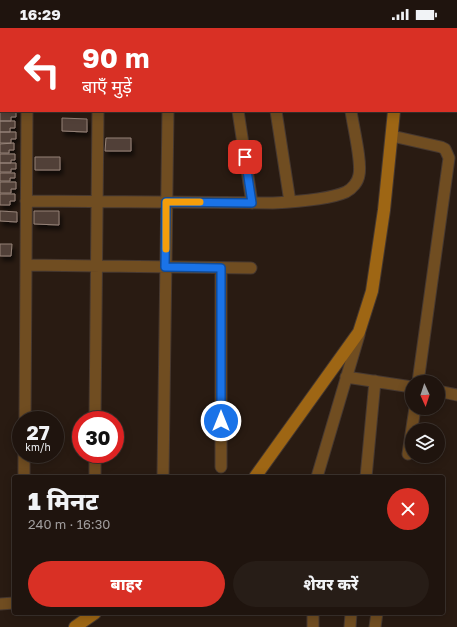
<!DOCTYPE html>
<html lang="hi">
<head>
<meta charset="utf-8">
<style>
	:root { --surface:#1f140e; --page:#271d17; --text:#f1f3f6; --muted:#a19e9e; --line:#3c332e; --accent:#d93025 }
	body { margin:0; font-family:"Golos Text","Noto Sans Devanagari",sans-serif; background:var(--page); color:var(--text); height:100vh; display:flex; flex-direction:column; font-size:15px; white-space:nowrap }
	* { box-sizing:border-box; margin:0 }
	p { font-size:13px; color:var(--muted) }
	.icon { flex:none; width:22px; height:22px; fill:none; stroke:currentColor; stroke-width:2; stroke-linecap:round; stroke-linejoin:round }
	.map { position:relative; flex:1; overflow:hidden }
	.sheet { position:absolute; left:12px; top:447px; width:433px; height:140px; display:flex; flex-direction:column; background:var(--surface); border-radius:4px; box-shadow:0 2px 10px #0003,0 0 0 1px var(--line) }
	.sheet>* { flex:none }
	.top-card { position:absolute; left:0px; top:0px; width:457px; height:84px; box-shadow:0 2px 10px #0003,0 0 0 1px var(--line); background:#d93025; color:#fff; overflow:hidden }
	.needle { width:26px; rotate:177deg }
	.controls { position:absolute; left:405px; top:347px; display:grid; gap:8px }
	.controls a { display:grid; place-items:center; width:40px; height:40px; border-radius:50%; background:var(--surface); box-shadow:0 2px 10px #0003,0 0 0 1px var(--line); font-size:20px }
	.speed { position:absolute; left:12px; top:383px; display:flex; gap:8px; font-size:20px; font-weight:700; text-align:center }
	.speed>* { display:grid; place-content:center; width:52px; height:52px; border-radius:50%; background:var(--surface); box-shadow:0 2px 10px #0003,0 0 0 1px var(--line); line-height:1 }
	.speed small { font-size:10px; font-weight:400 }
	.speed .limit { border:6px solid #d22; background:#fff; color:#111 }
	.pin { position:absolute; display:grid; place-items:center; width:34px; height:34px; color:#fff; margin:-17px; border-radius:8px; box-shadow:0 2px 6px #0006 }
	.me { position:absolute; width:44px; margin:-22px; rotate:0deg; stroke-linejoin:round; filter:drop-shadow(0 0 3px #0008) }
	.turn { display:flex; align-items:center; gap:14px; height:84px; padding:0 16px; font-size:18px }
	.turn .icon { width:52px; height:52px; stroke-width:2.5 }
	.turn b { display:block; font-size:28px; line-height:34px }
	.round { display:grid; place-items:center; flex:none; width:42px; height:42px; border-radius:21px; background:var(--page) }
	.head { display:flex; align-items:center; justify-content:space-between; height:68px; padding:0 16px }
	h1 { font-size:24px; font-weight:800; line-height:30px }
	.action { display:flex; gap:8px; margin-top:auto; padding:8px 16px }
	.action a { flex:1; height:46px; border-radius:24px; background:var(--accent); color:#fff; font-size:16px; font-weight:800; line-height:46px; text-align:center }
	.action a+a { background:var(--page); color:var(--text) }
	.status { display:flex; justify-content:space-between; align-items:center; height:28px; padding:0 20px; background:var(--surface); direction:ltr }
	.status svg { height:11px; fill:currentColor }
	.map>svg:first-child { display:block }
	.building { fill:#514037; stroke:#958278; filter:url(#shadow) }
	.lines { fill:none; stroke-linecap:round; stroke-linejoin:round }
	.street-casing { stroke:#463830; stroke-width:13 }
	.secondary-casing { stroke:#463830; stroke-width:14 }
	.street { stroke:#704d21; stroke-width:11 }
	.secondary { stroke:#9e6614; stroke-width:12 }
	.route-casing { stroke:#114b97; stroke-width:10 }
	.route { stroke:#1a73e8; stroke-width:7 }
	.slow { stroke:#f59e0b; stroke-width:7 }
</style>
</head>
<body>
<div class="status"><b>16:29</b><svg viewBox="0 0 49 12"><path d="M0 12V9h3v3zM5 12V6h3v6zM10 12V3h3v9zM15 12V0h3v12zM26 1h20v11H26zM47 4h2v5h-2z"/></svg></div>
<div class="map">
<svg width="457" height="599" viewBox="0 0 457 599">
	<defs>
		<filter id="shadow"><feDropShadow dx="2.5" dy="4.5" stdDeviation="2" flood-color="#0009"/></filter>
	</defs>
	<rect width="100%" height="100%" fill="#291b12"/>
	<path class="building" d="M0,0h17v1h-16l-1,5z
		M62,0h25v1h-25z
		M0,82l16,1v6h-5v4h-11z
		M62,90l25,1v13l-25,-1z
		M0,93h15v7h-5v4h-10z
		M0,104h16v7h-5v4h-11z
		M106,110h25v13h-26z
		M14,115v7h-5v3h-9v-9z
		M0,126h15v6h-4v3h-11z
		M35,129h25v13h-25z
		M0,135h16v6h-5v3h-11z
		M0,145h15v5h-5v3h-10z
		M0,154h16v7h-5v4h-11z
		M0,166h15v7h-5v4h-10z
		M0,183l17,1v10l-17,-1z
		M34,183h25v14l-25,-1z
		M0,216h12l-1,12h-11z"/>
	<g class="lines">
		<g class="street-casing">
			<path id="street" d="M225,0v1
				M262,0v1
				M337,0v1
				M28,1v-1
				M99,1v-1
				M169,1v-1
				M238,83l14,92
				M276,83l14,91
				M392,108l49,11 4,2 4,9 -31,224
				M26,173l247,2c20,-1 55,-3 73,-11 6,-3 12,-10 13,-17 3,-13 -6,-49 -8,-64
				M26,237l225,3
				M346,349l66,10
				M438,363l19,4
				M25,392l2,-309
				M95,392l3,-309
				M408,426l7,-46
				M221,439v-199
				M24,449v-23
				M95,449v-23
				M163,449l5,-366
				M317,449l42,-142
				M366,449l9,-96
				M0,576l14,-1
				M313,585v14
				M350,599l1,-14
				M375,599l2,-14"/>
		</g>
		<g class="secondary-casing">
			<path id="secondary" d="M398,1v-1
				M255,449l104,-145 13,-41 12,-81 10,-99
				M75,599l20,-14"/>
		</g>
		<use href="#street" class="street"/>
		<use href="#secondary" class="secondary"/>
	</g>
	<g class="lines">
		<g class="route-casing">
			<path id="route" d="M221,393v-153l-56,-1 1,-65 86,1 -7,-46"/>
		</g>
		<use href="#route" class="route"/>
		<path class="slow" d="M166,221v-47h34"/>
	</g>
</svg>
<div class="controls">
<a><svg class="needle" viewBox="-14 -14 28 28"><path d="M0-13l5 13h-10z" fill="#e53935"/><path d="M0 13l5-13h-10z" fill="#a19e9e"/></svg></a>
<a><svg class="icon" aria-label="layers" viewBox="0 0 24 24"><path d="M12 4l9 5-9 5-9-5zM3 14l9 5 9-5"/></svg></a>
</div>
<div class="speed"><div>27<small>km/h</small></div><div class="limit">30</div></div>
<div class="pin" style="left:245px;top:129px;background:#d93025"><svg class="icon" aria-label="arrive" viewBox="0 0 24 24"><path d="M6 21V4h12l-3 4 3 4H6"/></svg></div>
<svg class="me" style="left:221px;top:393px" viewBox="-20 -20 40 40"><circle r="17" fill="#1a73e8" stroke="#fff" stroke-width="3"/><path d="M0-11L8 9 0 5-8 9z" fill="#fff"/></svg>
<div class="top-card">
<div class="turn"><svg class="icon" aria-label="left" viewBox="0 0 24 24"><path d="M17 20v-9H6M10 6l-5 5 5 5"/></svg><div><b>90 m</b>बाएँ मुड़ें</div></div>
</div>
<section class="sheet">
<div class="head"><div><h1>1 मिनट</h1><p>240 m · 16:30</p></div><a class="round" style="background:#d93025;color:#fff"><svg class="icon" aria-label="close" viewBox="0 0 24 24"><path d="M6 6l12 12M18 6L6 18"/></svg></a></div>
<div class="action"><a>बाहर</a><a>शेयर करें</a></div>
</section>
</div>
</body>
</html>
